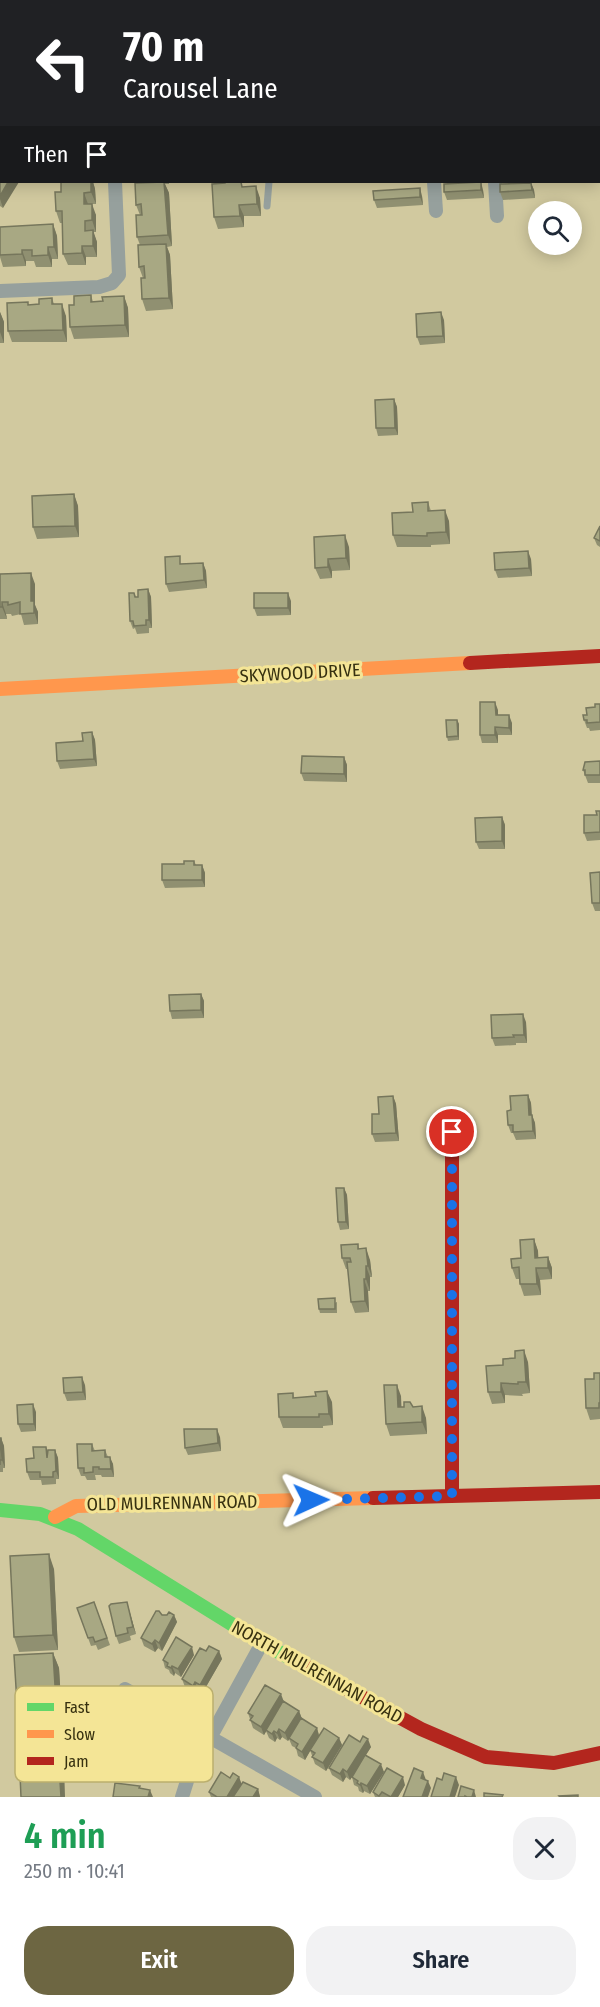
<!DOCTYPE html>
<html lang="en">
<head>
<meta charset="utf-8">
<style>
	:root { --surface:#fff; --page:#f2f2f3; --text:#1f2937; --muted:#747a83; --accent:#6d6642 }
	body { margin:0; font-family:"Fira Sans Condensed",sans-serif; background:var(--page); color:var(--text); height:100vh; display:flex; flex-direction:column; font-size:22px; white-space:nowrap }
	* { box-sizing:border-box; margin:0 }
	p { font-size:20px; color:var(--muted) }
	.icon { flex:none; width:33px; height:33px; fill:none; stroke:currentColor; stroke-width:2; stroke-linecap:round; stroke-linejoin:round }
	.map { position:relative; height:1797px; overflow:hidden }
	.sheet { display:flex; flex-direction:column; background:var(--surface); flex:1 }
	.sheet>* { flex:none }
	.top-card { position:absolute; left:0px; top:0px; width:600px; height:183px; box-shadow:0 3px 15px #0003; background:#202124; color:#fff; overflow:hidden }
	.controls { position:absolute; left:528px; top:201px; display:grid; gap:12px }
	.controls a { display:grid; place-items:center; width:54px; height:54px; border-radius:50%; background:var(--surface); box-shadow:0 3px 15px #0003; font-size:30px }
	.pin { position:absolute; display:grid; place-items:center; width:51px; height:51px; color:#fff; margin:-26px; border:3px solid #fff; border-radius:50%; box-shadow:0 2px 6px #0007 }
	.me { position:absolute; width:66px; margin:-33px; rotate:89deg; stroke-linejoin:round; filter:drop-shadow(0 0 4px #0008) }
	.turn { display:flex; align-items:center; gap:21px; height:126px; padding:0 24px; font-size:27px }
	.turn .icon { width:78px; height:78px; stroke-width:2.5 }
	.turn b { display:block; font-size:42px; line-height:51px }
	.then { display:flex; align-items:center; height:57px; padding:0 24px; background:#0003; gap:12px; font-size:22px }
	.round { display:grid; place-items:center; flex:none; width:63px; height:63px; border-radius:24px; background:var(--page) }
	.overview { display:flex; align-items:center; justify-content:space-between; height:102px; padding:0 24px }
	h1 { font-size:36px; font-weight:600; line-height:45px; color:#1e9e55 }
	.button { display:flex; gap:12px; margin-top:auto; padding:12px 24px }
	.button a { flex:1; height:69px; border-radius:24px; background:var(--accent); color:#fff; font-size:24px; font-weight:600; line-height:69px; text-align:center }
	.button a+a { background:var(--page); color:var(--text) }
	.map>svg:first-child { display:block }
	.lines { fill:none; stroke-linecap:round; stroke-linejoin:round }
	.lane { stroke:#96a09d; stroke-width:7 }
	.street { stroke:#96a09d; stroke-width:14 }
	.fast { stroke:#63d668; stroke-width:14 }
	.slow { stroke:#ff974d; stroke-width:14 }
	.jam { stroke:#b3261e; stroke-width:14 }
	.wall { fill:#909071 }
	.shaded-wall { fill:#76765c }
	.building { fill:#a8a883; stroke:#76765c; stroke-width:1.5 }
	.route { stroke:#1a73e8; stroke-width:10; stroke-dasharray:0 18 }
	.labels { text-anchor:middle; stroke-width:6; stroke-linejoin:round; paint-order:stroke }
	.street-label { font-size:18px; fill:#373110; stroke:#f4e596 }
	.key { fill:#f4e596; stroke:#bbaf6e; stroke-width:1.5 }
	.key-label { font-size:16px; fill:#373110 }
</style>
</head>
<body>
<div class="map">
<svg width="600" height="1797" viewBox="0 0 600 1797">
	<rect width="100%" height="100%" fill="#d1c99f"/>
	<g class="lines">
		<path class="lane" d="M267,206l2,-24"/>
		<path class="street" d="M106,0v2
			M272,0v2
			M341,0v2
			M427,0v2
			M484,0v2
			M0,116l2,-2
			M434,182l2,29
			M495,182l2,34
			M0,291l99,-4 13,-4 7,-8 -4,-93
			M125,1689l190,108
			M182,1797l6,-19 74,-135"/>
		<path class="fast" d="M0,1510l40,4 38,15 184,114 45,24"/>
		<path class="slow" d="M0,689l470,-26
			M55,1517l21,-11 297,-8"/>
		<path class="jam" d="M470,663l130,-7
			M452,1132v364
			M373,1498l227,-6
			M307,1667l114,62 65,28 68,6 46,-10"/>
	</g>
	<path class="wall" d="M213,0h35v1l-35,1z
		M0,139l3,69 -3,-2z
		M61,182h32l2,7 1,15h-8l8,11v17h-3l4,10v15h-11v8h-18l-5,-11 -1,-31h-2l-4,-12 5,-19z
		M138,182h31v2h-4l4,9 3,53 -5,1 3,8 3,54 -27,2 -4,-12 1,-21 -4,-11 1,-22 -3,-8 3,-22 -4,-10z
		M237,183l23,15 1,18h-17v11l-26,2 -4,-12z
		M531,183l3,7 1,8 -32,2 -3,-8z
		M483,190l1,8 -37,2 -3,-8z
		M422,196l1,9 -46,3 -3,-8z
		M53,224l4,12 1,23h-6v8h-16l-2,-6h-8v5l-23,1 -3,-10v-30z
		M91,295l2,7 10,-1 21,-5 4,12 1,29 -55,2 -4,-12 4,-22z
		M52,298l2,6 12,12 1,26h-55l-4,-11 21,-26 10,-1z
		M0,312l4,10v21h-4z
		M444,320l1,23 -25,2 -3,-8z
		M394,399l3,8 1,28 -20,1 -2,-8z
		M74,494l4,12 1,31 -42,2 -4,-12z
		M428,502l3,9 18,10 1,23 -19,1v2h-34l-4,-12 20,-23z
		M600,526v21l-3,-2 -3,-7z
		M349,547l1,23 -18,1v7l-12,1 -5,-11z
		M531,559l1,17 -34,2 -3,-8z
		M203,563l3,8 1,17 -38,4 -3,-8 16,-20z
		M0,574l35,10v21l3,7v12l-14,1 -3,-11 -9,2 -1,-2h-5l1,5h-7z
		M148,589l3,8 1,31h-3v5l-12,1 -2,-6 -2,1 -3,-8 4,-28 2,4h2z
		M291,601v14l-34,1 -3,-8z
		M600,704v26l-10,1 -1,-3h-2l-3,-8 3,-5z
		M498,710v5l14,8v12h-14v8h-16l-2,-8z
		M457,720l2,4v16l-11,1 -1,-4z
		M92,732l3,8 2,26 -37,3 -3,-8z
		M344,757l3,8v17l-43,-1 -3,-8z
		M600,761v22h-12l-5,-13z
		M600,811v29l-13,1 -3,-8z
		M502,817l3,8v24h-26l-3,-7z
		M194,861l2,4h6l3,8v14l-40,1 -3,-8 22,-16z
		M600,872v39h-5l-3,-8z
		M201,994l3,7v17l-32,1 -2,-8z
		M526,1022l1,21h-11v2l-21,1 -3,-8z
		M528,1095l3,8 1,12 3,8 1,16 -20,1 -3,-7h-2l-3,-8 3,-15z
		M393,1096l3,8 3,37 -24,1 -3,-8z
		M344,1188l3,7 2,34 -9,1 -2,-8z
		M534,1239l4,12v6h10l4,11v11l-12,1 1,15 -17,1 -4,-12v-5h-4l-4,-11 9,-10z
		M358,1244l1,5 11,11 2,17h-2v14h-2l1,21 -14,1 -4,-11 -3,-33h-2l-4,-11z
		M337,1302v11h-17l-1,-4z
		M528,1362l2,31 -8,1 1,2 -18,-1v8l-13,1 -4,-12 15,-27z
		M600,1373v46l-10,1 -4,-12 8,-29z
		M85,1385l1,15 -19,1 -3,-8z
		M293,1393l1,5 22,-2 16,6 1,23 -10,1v2h-40l-4,-11z
		M401,1396v11h12l13,11 1,16 -37,2 -4,-12z
		M36,1412v19l-15,1 -3,-8z
		M220,1437l1,14 -33,4 -3,-7z
		M0,1438h1l3,8 1,22h-2v4h-3z
		M92,1444l3,7 10,-1 3,7 5,7 1,13h-12l-1,-2h-6l1,5h-9l-2,-4h-4l-3,-8z
		M46,1447l2,4 7,-1 3,8 1,21h-3v5l-14,1 -1,-5h-11l-3,-8 7,-14z
		M54,1569l4,81 -39,2 -5,-15z
		M94,1602l16,43 -12,5 -2,-5 -5,1 -14,-38z
		M127,1602l9,32 -6,2 1,4 -12,4 -3,-8z
		M162,1615h12l3,7 -15,29 -4,-3 -3,4 -11,-6 -3,-8z
		M206,1651h13l3,8 -19,33 -5,-2 -2,4 -11,-7 -3,-8z
		M53,1653l6,15 5,81 -39,2 -6,-15z
		M194,1655l-13,22 -6,-4 -1,3 -4,-3 -1,-3 -4,-2 -2,-8z
		M283,1701l16,10 3,8 15,9 2,7 20,3 3,7 -16,26 -11,-7 -5,-14 -5,10 -7,-4 -2,-8 -4,-2 -3,-7 -1,2 -6,-4 -2,3 -3,-2 -2,4 -6,-4 -3,-7 -2,4 -11,-7 -5,-15z
		M98,1721h13l3,7 -10,29 -6,-2 -3,8 -10,-4 -3,-7z
		M141,1734l2,7 17,-3 4,2 3,8 -12,20 -9,-4 -1,-3h-4l-4,-10 -10,19 -16,-9 -3,-8z
		M360,1742l11,5 -5,8 18,17 -14,22 -6,-3 -1,2 -4,-2 -1,-4 -4,-2 -2,-8 -2,3 -4,-3 -3,5 -11,-7 -3,-7z
		M239,1777l2,7 17,5 2,8h-49l-2,-5 21,-14z
		M405,1785l-7,12h-23l-2,-5z"/>
	<path class="shaded-wall" d="M8,182h11l-16,26 -3,-9v-3z
		M91,182h2l2,7 1,15 -5,-12z
		M164,182l5,11 3,53 -4,-11z
		M481,182l2,8 1,8 -3,-8z
		M531,183l3,7 1,8 -3,-8z
		M256,186l4,12 1,18 -4,-12z
		M420,188l2,8 1,9 -3,-8z
		M84,193l4,11h-4z
		M92,204l4,11v17l-4,-12z
		M239,205l5,11v11l-4,-11z
		M53,224l4,12 1,23 -4,-12z
		M93,230l4,12v15l-4,-11z
		M166,244l4,11 3,54 -4,-11z
		M82,246l4,11v8l-4,-12z
		M48,247l4,12v8l-4,-12z
		M22,250l4,11v5l-4,-12z
		M124,296l4,12 1,29 -4,-12z
		M62,304l4,12 1,26 -4,-12z
		M0,312l4,10v21l-4,-11z
		M441,312l3,8 1,23 -2,-7z
		M394,399l3,8 1,28 -3,-7z
		M74,494l4,12 1,31 -4,-11z
		M445,510l4,11 1,23 -4,-12z
		M345,535l4,12 1,23 -4,-12z
		M528,551l3,8 1,17 -3,-8z
		M328,559l4,12v7l-4,-11z
		M203,563l3,8 1,17 -3,-8z
		M31,573l4,11v21l3,7v12l-7,-23z
		M148,589l3,8 1,31 -3,-8z
		M288,593l3,8v14l-3,-7z
		M2,602l4,12 1,5 -5,-12z
		M495,702l3,8v13l-2,-8z
		M509,715l3,8v12l-3,-7z
		M457,720l2,4v16l-1,-4z
		M495,727l3,8v8l-3,-8z
		M92,732l3,8 2,26 -3,-7z
		M344,757l3,8v17l-3,-8z
		M502,817l3,8v24l-3,-8z
		M202,865l3,8v14l-3,-7z
		M201,994l3,7v17l-3,-8z
		M523,1014l3,8 1,21 -3,-8z
		M528,1095l3,8 1,20 -3,-8z
		M393,1096l3,8 3,37 -3,-8z
		M532,1115l3,8 1,16 -3,-8z
		M344,1188l3,7 2,34 -3,-7z
		M534,1239l4,12 1,18 -4,-11z
		M366,1248l4,12 2,17 -4,-11z
		M548,1257l4,11v11l-4,-11z
		M366,1266l4,11v14l-4,-12z
		M536,1268l4,12 1,15 -4,-11z
		M364,1279l4,12 1,21 -4,-11z
		M524,1350l4,12 2,31 -4,-11z
		M82,1377l3,8 1,15 -3,-8z
		M501,1383l4,12v8l-4,-11z
		M397,1385l4,11 1,23 -4,-12z
		M327,1391l5,11 1,23 -4,-11z
		M33,1404l3,8v19l-2,-7z
		M422,1406l4,12 1,16 -5,-12z
		M217,1429l3,8 1,14 -3,-8z
		M1,1438l3,8 1,22 -3,-8z
		M55,1450l3,8 1,21 -3,-8z
		M110,1457l3,7 1,13 -3,-8z
		M49,1554l5,15 4,81 -5,-15z
		M127,1602l2,8 7,24 -3,-7z
		M174,1615l3,7 -15,29 -3,-8z
		M155,1640l3,8 -3,4 -3,-8z
		M192,1647l2,8 -13,22 -3,-8z
		M219,1651l3,8 -19,33 -3,-7z
		M53,1653l6,15 5,81 -6,-15z
		M172,1666l3,7 -1,3 -3,-8z
		M195,1682l3,8 -2,4 -3,-8z
		M281,1694l3,8 -20,33 -3,-8z
		M299,1711l3,8 -14,22 -3,-8z
		M111,1721l3,7 -10,29 -3,-8z
		M138,1726l5,15 -16,29 -3,-8 11,-31z
		M317,1728l2,8 -14,24 -3,-8z
		M279,1729l3,8 -2,3 -3,-7z
		M274,1731l3,7 -2,4 -3,-8z
		M339,1738l3,7 -16,26 -3,-8z
		M368,1739l3,8 -21,33 -3,-8z
		M164,1740l3,8 -12,20 -2,-8z
		M95,1747l3,8 -3,8 -3,-8z
		M58,1750l6,15 1,32h-4z
		M381,1764l3,8 -14,22 -3,-8z
		M343,1769l3,8 -3,5 -3,-8z
		M423,1772l3,8 -5,-2z
		M239,1777l3,8 -8,12h-7z
		M403,1777l2,8 -7,12h-7z
		M456,1777l3,8 -4,12h-5z
		M428,1781l3,7 -3,9h-6z
		M361,1783l3,8 -1,2 -3,-8z
		M258,1789l2,8h-7z
		M150,1790l3,7h-5z
		M474,1790l2,7h-4z"/>
	<path class="building" d="M52,0h30v2h-30z
		M126,0h31v2h-31z
		M0,36l2,1v25l-2,2z
		M2,137v45h6l-8,14v-57z
		M61,182h30v10l-7,1v11h8v16l-7,1v10l8,-1v16h-11v7l-19,1 -1,-43h-6l-1,-19h6z
		M164,182l4,53 -31,2 -1,-22h6l-1,-11 -5,1 -1,-22z
		M225,182h16l1,5 14,-1 1,18 -18,1 1,11 -26,1 -2,-33 13,-1z
		M481,182v8l-37,2v-8z
		M531,183l1,7 -32,2v-8z
		M420,188v9l-46,3 -1,-9z
		M53,224l1,23h-6v8l-16,1v-6h-10v4l-22,1v-28z
		M166,244l3,54 -27,1 -1,-21h4l-1,-12 -5,1 -1,-22z
		M91,295v7l12,-1 -1,-4 22,-1 1,29 -55,2 -1,-22h5v-9z
		M52,298v6h10l1,26 -55,1 -1,-28 21,-1v3l11,-1v-5z
		M441,312l2,24 -26,1 -1,-23z
		M394,399l1,29h-19l-1,-28z
		M74,494l1,32 -42,1 -1,-31z
		M428,502v9l17,-1 1,22 -19,1v3l-34,-1 -1,-22 21,-1 -1,-9z
		M600,526v15l-6,-3z
		M345,535l1,23 -18,1v8l-13,1 -1,-31z
		M528,551l1,17 -34,2 -1,-17z
		M180,556v8l23,-1 1,17 -38,4 -1,-27z
		M31,573v28h3v12l-14,1v-12l-12,3v-3h-6v5h-2v-33z
		M148,589l1,31h-3v5l-12,1 -1,-5h-3l-1,-28h5l1,4h3v-7z
		M254,593h34v15h-34z
		M480,702h15l1,13h13v13l-14,-1v8h-15z
		M595,704h5v18l-13,1v-3h-3l-1,-5h4l-1,-7 9,-1z
		M446,720h11l1,16 -11,1z
		M92,732l2,27 -37,2 -1,-18 27,-2 -1,-8z
		M302,756l42,1v17l-43,-1z
		M600,761v14h-15v-5h-2l2,-8z
		M596,811h4v21l-16,1v-18h13z
		M502,817v24l-26,1 -1,-24z
		M184,861h10v4h8v15h-40v-16h22z
		M600,872v31h-8l-2,-30z
		M201,994v16l-31,1 -1,-16z
		M523,1014l1,21h-11l1,2 -22,1 -1,-23z
		M528,1095l1,20h3l1,16 -20,1v-7h-5l-1,-14 4,-1 -1,-14z
		M393,1096l3,37 -24,1v-20h7l-1,-17z
		M336,1188h8l2,34h-8z
		M534,1239l1,19 13,-1v11h-12l1,16h-17l-1,-17 -7,1 -1,-9 10,-1 -1,-18z
		M358,1244v5l8,-1 2,18h-2v13h-2l1,22 -14,1 -4,-40h4l-1,-4h-8l-1,-13z
		M335,1298v11h-16l-1,-10z
		M524,1350l2,32h-8v2l-17,-1v9h-13l-2,-26 17,-1v-6l12,-1v-7z
		M594,1373h6v30h-1v5h-13l-1,-29h9z
		M82,1377l1,15 -19,1 -1,-15z
		M384,1385h13l1,22h6v-5h6l3,5 9,-1v16l-36,2z
		M327,1391l2,23h-10v3h-40l-1,-23 15,-1v5l23,-2 -1,-4z
		M33,1404l1,20h-16l-1,-19z
		M184,1429h33l1,14 -33,5z
		M0,1438h1l1,22h-2v5z
		M77,1444h15v7l13,-1v7h5l1,12h-12v-2h-6v5l-9,1v-5h-6z
		M33,1447h13l1,11 1,-8h7l1,21 -3,1v5h-13v-5h-13l-1,-13 8,-1z
		M49,1554l4,81 -39,2 -4,-81z
		M94,1602l13,36 -12,4 -2,-5 -5,1 -11,-30z
		M127,1602l6,25 -6,1 1,5 -12,3 -7,-30 2,-2z
		M156,1611h3l3,4h5l2,-3 5,3 -15,28 -4,-3 -3,4 -11,-6z
		M176,1637l16,10 -14,22 -6,-3 -1,2 -4,-2 1,-3 -5,-3z
		M209,1646l10,5 -19,34 -5,-3 -2,4 -11,-7 18,-31 6,3z
		M53,1653l5,81 -39,2 -5,-81z
		M265,1685l16,9 -20,33 -11,-7 3,-4 -5,-3z
		M283,1701l16,10 -14,22 -6,-4 -2,4 -3,-2 -2,3 -6,-4z
		M301,1718l16,10 -15,24 -6,-4 2,-4 -9,-6z
		M324,1728l15,10 -16,25 -11,-6 3,-4 -5,-3z
		M349,1735l11,7 3,-6 5,3 -21,33 -4,-3 -3,5 -11,-6z
		M58,1750l3,47h-40l-2,-45z
		M365,1755l16,9 -14,22 -6,-3 -1,2 -3,-2 1,-2 -6,-4z
		M387,1768l16,9 -12,20 -9,-5 -3,4 -6,-4z
		M414,1768l9,4 -2,6 7,3 -6,16h-19z
		M221,1772l9,6 3,-5 6,4 -12,20h-10l-8,-5z
		M444,1773l12,4 -6,20h-19l6,-19 5,2z
		M243,1782l15,7 -5,8h-20z
		M115,1783l25,3 -1,2 11,2 -2,7h-35z
		M461,1786l13,4 -2,7h-5l-2,-1v1h-7z
		M484,1793l19,2 -1,2h-18z
		M578,1795v2h-18l-1,-1z"/>
	<g class="lines">
		<path class="route" d="M311,1500l141,-4v-364"/>
	</g>
	<g class="labels">
		<g class="street-label">
			<text transform="translate(300 673) rotate(-3)" y="6">SKYWOOD DRIVE</text>
			<text transform="translate(172 1503) rotate(-1)" y="6">OLD MULRENNAN ROAD</text>
			<text transform="translate(317 1672) rotate(29)" y="6">NORTH MULRENNAN ROAD</text>
		</g>
	</g>
	<rect x="15" y="1686" width="198" height="96" rx="9" class="key"/>
	<rect x="27" y="1703" width="27" height="8" fill="#63d668"/>
	<rect x="27" y="1730" width="27" height="8" fill="#ff974d"/>
	<rect x="27" y="1757" width="27" height="8" fill="#b3261e"/>
	<g class="key-label">
		<text x="64" y="1713">Fast</text>
		<text x="64" y="1740">Slow</text>
		<text x="64" y="1767">Jam</text>
	</g>
</svg>
<div class="controls">
<a><svg class="icon" aria-label="search" viewBox="0 0 24 24"><circle cx="10" cy="10" r="6"/><path d="M15 15l6 6"/></svg></a>
</div>
<div class="pin" style="left:452px;top:1132px;background:#d93025"><svg class="icon" aria-label="arrive" viewBox="0 0 24 24"><path d="M6 21V4h12l-3 4 3 4H6"/></svg></div>
<svg class="me" style="left:311px;top:1500px" viewBox="-20 -20 40 40"><path d="M0-17L14 15 0 8-14 15z" fill="#1a73e8" stroke="#fff" stroke-width="4"/></svg>
<div class="top-card">
<div class="turn"><svg class="icon" aria-label="left" viewBox="0 0 24 24"><path d="M17 20v-9H6M10 6l-5 5 5 5"/></svg><div><b>70 m</b>Carousel Lane</div></div>
<div class="then">Then<svg class="icon" aria-label="arrive" viewBox="0 0 24 24"><path d="M6 21V4h12l-3 4 3 4H6"/></svg></div>
</div>
</div>
<section class="sheet">
<div class="overview"><div><h1>4 min</h1><p>250 m · 10:41</p></div><a class="round"><svg class="icon" aria-label="close" viewBox="0 0 24 24"><path d="M6 6l12 12M18 6L6 18"/></svg></a></div>
<div class="button"><a>Exit</a><a>Share</a></div>
</section>
</body>
</html>
